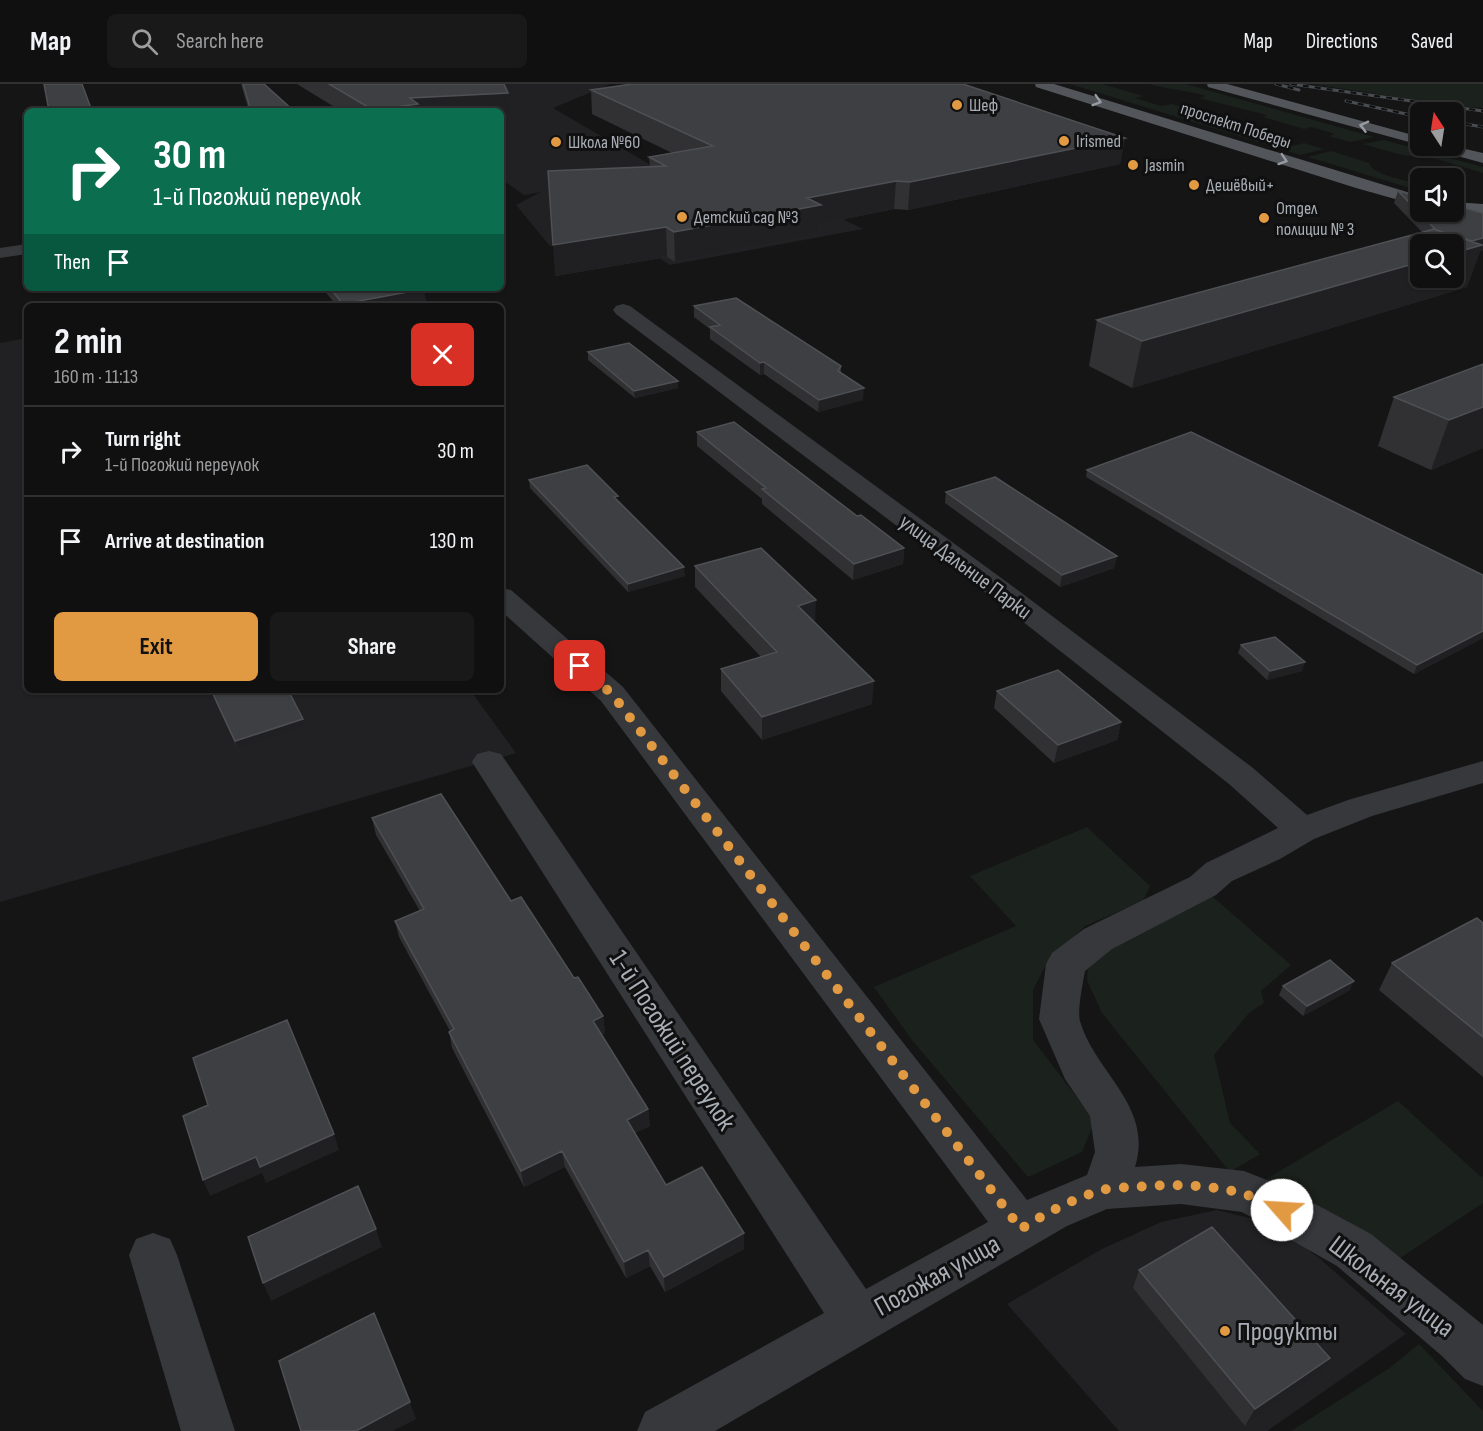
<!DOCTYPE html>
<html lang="en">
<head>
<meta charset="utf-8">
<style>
	:root { --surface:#101010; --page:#191919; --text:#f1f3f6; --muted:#9c9d9f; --line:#303030; --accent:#e29a42 }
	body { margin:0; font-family:"Sofia Sans Condensed",sans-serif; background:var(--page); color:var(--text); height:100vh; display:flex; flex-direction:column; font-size:22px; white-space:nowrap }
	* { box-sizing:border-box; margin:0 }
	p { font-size:20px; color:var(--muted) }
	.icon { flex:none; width:33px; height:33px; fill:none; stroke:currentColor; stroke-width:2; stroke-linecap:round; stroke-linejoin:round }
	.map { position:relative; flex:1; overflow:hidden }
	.sheet { position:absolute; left:24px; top:219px; width:480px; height:390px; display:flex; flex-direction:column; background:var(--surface); border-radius:9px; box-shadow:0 2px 4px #0004,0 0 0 2px var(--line) }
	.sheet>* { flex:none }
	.hud { position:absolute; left:24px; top:24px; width:480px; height:183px; border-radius:9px; box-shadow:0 2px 4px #0004,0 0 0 2px var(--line); background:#0b6e4f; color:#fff; overflow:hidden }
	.needle { width:39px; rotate:348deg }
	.controls { position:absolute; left:1410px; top:18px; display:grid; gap:12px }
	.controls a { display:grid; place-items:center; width:54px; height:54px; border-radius:9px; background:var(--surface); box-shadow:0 2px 4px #0004,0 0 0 2px var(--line); font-size:30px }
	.pin { position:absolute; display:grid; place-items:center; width:51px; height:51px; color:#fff; margin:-26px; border-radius:12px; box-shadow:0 3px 9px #0006 }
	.me { position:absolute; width:66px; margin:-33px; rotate:296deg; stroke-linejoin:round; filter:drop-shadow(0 0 4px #0008) }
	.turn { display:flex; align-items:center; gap:21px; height:126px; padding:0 30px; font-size:27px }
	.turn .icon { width:78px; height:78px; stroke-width:2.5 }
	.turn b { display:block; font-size:42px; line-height:51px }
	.then { display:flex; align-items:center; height:57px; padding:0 30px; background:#0003; gap:12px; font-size:22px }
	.round { display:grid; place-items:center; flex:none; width:63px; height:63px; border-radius:9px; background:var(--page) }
	.overview { display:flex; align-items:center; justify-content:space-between; height:102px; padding:0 30px }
	h1 { font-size:36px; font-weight:700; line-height:45px }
	.cta { display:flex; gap:12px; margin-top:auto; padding:12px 30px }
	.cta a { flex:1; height:69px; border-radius:9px; background:var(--accent); color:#111; font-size:24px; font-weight:700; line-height:69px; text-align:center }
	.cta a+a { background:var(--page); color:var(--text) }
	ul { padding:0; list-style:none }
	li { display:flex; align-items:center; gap:18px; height:90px; padding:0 30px; border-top:2px solid var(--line) }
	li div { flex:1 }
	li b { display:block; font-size:22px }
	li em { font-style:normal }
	header { display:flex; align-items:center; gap:36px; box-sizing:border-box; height:84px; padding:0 30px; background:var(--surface); border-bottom:2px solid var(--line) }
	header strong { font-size:28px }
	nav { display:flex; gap:33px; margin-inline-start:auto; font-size:21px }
	.search { width:420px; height:54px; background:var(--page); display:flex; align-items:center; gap:15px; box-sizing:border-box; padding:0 21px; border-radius:9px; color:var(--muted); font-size:22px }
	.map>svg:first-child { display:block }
	.built { fill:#212123 }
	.green { fill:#1b211c }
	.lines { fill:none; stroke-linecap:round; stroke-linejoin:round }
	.minor { fill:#36383b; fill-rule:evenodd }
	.major { fill:#52555a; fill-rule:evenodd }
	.rail-casing { stroke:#494c50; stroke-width:3 }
	.rail { stroke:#101011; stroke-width:2; stroke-dasharray:6; stroke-linecap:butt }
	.wall { fill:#313134 }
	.shaded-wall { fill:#202022 }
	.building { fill:#3e3f42; stroke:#4e5054; stroke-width:1.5 }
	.oneway { stroke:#979ca3 }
	.route { stroke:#e29a42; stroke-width:10; stroke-dasharray:0 18 }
	.poi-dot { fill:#e29a42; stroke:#101011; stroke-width:2 }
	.labels { text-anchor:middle; stroke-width:6; stroke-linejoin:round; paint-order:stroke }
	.far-poi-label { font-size:18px; fill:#a8aeb5; stroke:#101011; text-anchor:start }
	.far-street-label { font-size:18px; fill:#a8aeb5; stroke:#101011 }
	.street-label { font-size:22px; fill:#a8aeb5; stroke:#101011 }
	.near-street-label { font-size:27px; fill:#a8aeb5; stroke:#101011 }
	.near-poi-label { font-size:27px; fill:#a8aeb5; stroke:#101011; text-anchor:start }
</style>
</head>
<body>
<header>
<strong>Map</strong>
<div class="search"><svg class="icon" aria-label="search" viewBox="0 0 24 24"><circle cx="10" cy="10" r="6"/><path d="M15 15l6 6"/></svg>Search here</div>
<nav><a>Map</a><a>Directions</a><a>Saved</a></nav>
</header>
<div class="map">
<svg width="1483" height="1347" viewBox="0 0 1483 1347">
	<rect width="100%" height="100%" fill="#151516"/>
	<path class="built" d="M387,0h224l-58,24 110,64 115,15 85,42 -193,36 -45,-30 -75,11 -34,-41 25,-13 -17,3 -23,-16v-68z
		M27,254v352h443l46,63 -516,149v-559z
		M1217,1126l57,14 45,34 87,76 -139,97h-148l-112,-127 95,-55 59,-27z"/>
	<path class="green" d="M1070,0h33l40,12 -8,2 26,8 11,-2 38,12 -4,1 64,17 -9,2 32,10 11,-3 20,6 -24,6z
		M1149,0h37l188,53 -24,5 -21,-6 6,-2 -23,-7 -8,2 -41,-12 4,-2 -68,-17 7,-2c-19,-6 -37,-6 -57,-12z
		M1313,0h170v24l-37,-3z
		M1384,56l99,27v6l-46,-14 -35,-4 -39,-11z
		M1331,67l38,12c3,12 39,18 51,21v7l-112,-34z
		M1087,743l63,59 -7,15 -58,25 -39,39 -13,25v50l62,81 -13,31 -54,25 -116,-137 -38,-53 142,-61 -46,-50z
		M1212,812l79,69 -30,26 3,12 -14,9 -36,43 16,68 30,31 -30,18 -128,-159 -15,-33 1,-15 15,-12z
		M1398,1017l83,76 2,-1v27l-104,69 -135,-80z
		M1419,1260l64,67v20h-192l100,-64z"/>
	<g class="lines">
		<path class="minor" d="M27,160v10l-27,4v-10z
			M623,220l7,2 393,288 230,174 54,47 41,-15 135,-39v22l-111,33 -58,23 -34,20 -48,22 -16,14 -104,54 -27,22c-2,12 -8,39 -5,50 15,52 74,85 55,146l46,-3 63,7 36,14 91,49 112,91v61l-18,-7 -23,-23 -105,-90 -95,-54 -61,-8 -74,5 -40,17 -352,205h-78l8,-19 179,-99 -352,-551 5,-8 12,-3 12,3 365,535 122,-67 -387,-521 -100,-90v-23l10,2 112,97 404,513 60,-25 8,-23 -5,-36 -25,-37 -26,-60 7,-55 6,-11 32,-24 106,-52 16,-14 72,-35 -49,-44 -226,-178 -387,-292 -3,-4 3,-4z
			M153,1149l17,6 7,16 58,176h-54l-52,-176 7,-16z"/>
		<path class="major" d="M1035,0h19l366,112v10l-64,-18 -320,-101z
			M1207,0h20l193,53v8l-212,-58z
			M1430,62h22l31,7v10l-51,-14z
			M1454,118l29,2v10l-31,-2z"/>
		<g class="rail-casing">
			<path id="rail" d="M1276,0l23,6
				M1291,0l192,27
				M1346,17l74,16
				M1454,38l29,5"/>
		</g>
		<use href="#rail" class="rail"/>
	</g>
	<path class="wall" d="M241,0h23l30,27h-45z
		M297,0h207l6,31 -9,1v-5h-160z
		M591,6l534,48 -5,26 -212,46 -14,-1 -74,15 -1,10 -144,28 -8,-5 -112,19 95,-109 -1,-10 23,-4 -80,-39z
		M1398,107l85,22v37l-3,1 -13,36 -335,101 -43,-22 8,-46 325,-88 -28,-29z
		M322,204h101l3,14 -21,4h-68z
		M694,222l147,60v7l22,27 -45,12 -54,-38 -4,1 -50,-36v-10l-16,-12z
		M588,268l90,36 -43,10 -47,-38z
		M1483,280v84l-52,22 -53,-24 16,-49z
		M697,348l160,84 47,32 -1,16 -50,16 -91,-76v-5l-65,-53z
		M1087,386l396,105v63l-69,36 -328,-197z
		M529,396l90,22 66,74 -57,16 -98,-104z
		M946,408l171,64 -3,12 -54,19 -115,-84z
		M695,482l120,56 57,82 -110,36 -41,-49v-22l40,-12 -66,-70z
		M1241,561l61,26 -35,9 -29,-27z
		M997,607l124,31 -4,18 -63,23 -60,-55z
		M213,610l90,25 3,9 -68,22 -22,-47z
		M372,734l139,83 63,77 29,38 2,17 -4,2 47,74 2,17 -15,7 31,52 78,48v16l-79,43 -15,-26 -24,12 -61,-111 -41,20 -72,-139 -3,-16 1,-1 -51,-94 -4,-16 25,-10 -44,-76z
		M1483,839v154l-104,-87 13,-27z
		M1283,902l67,4 -47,26 -24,-21z
		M1139,1186l181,104 -75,52 -112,-138z"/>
	<path class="shaded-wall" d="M508,9l2,22 -9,1v-5l-128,-1 37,-12z
		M1125,54l-5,26 -212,46 2,-28z
		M896,97l-2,28 -74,15 -1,10 -144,28 -1,-30 133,-34z
		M666,143l1,30 -112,19 -2,-31z
		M1483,154v12l-3,1 -13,36 -335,101 10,-47 278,-79v16h34v-31z
		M424,205l2,13 -21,4h-61l-1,-2z
		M764,278v12l-4,1v-12z
		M678,297v7l-43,10 -1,-7z
		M864,304l-1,12 -45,12 1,-12z
		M1483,323v41l-52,22 18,-50z
		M904,464l-1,16 -50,16 1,-16z
		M1117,472l-3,12 -54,19 2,-12z
		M684,483l1,9 -57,16v-8z
		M816,516l-1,22 -17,5v-21z
		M1483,547v7l-69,36 3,-9z
		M1305,578l-3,9 -35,9 3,-9z
		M874,597l-2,23 -110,36v-23z
		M303,635l3,9 -68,22 -3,-9z
		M1121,638l-4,18 -63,23 4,-18z
		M1354,897l-4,9 -47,26 4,-10z
		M603,932l2,17 -10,5 -2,-17z
		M648,1025l2,17 -21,10 -2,-16z
		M334,1050l5,16 -73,33 -4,-10 -52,23 -7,-16 53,-23z
		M562,1067l3,16 -41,20 -3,-16z
		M376,1145l6,18 -111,54 -8,-18z
		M744,1149v16l-79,43 -1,-15z
		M648,1166l2,16 -24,12 -2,-16z
		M1330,1274l-10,16 -75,52 10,-17z
		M410,1318l6,17 -23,12h-37z"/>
	<path class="building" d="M44,0h38l10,27h-43z
		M243,0h21l30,27h-43z
		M329,0h175l4,9 -98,5 8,6 -45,6z
		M632,0h331l162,54 -215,44 -14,-1 -89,17 14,7 -147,27 -8,-5 -113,18 -5,-74 118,-5 -17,-9 64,-11 -122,-56z
		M1398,107l22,6v15h34v-7l29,8v25l-11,3 -36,-11z
		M1434,145l48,16 -28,8v-9h-34v18l-278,79 -45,-21z
		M330,204h93l1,1 -81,15z
		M736,214l105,68 -3,5 26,17 -45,12 -55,-38 -4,1 -50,-36 10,-2 -26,-19z
		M629,259l49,38 -44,10 -46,-39z
		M1483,280v43l-34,13 -55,-23z
		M734,338l123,94 4,-1 43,33 -50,16 -92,-75 4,-1 -69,-56z
		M1191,348l292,143v56l-66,34 -330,-195z
		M587,381l31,31 -4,1 70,70 -56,17 -99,-104z
		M995,393l122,79 -55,19 -116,-83z
		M761,464l55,52 -18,6 76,75 -112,36 -41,-48 56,-17 -82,-86z
		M1275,553l30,25 -35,9 -29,-26z
		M1058,586l63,52 -63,23 -61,-54z
		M225,606h63l15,29 -68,22 -22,-47z
		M441,710l70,107 10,-4 53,81 4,-1 25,39 -10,5 55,88 -21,11 39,65 36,-18 42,66 -80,44 -16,-27 -24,12 -62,-111 -41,20 -72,-139 5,-3 -59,-108 29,-12 -52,-91z
		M1477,834l6,5v114l-91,-74z
		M1330,876l24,21 -47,25 -24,-20z
		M287,936l47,114 -74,33 -4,-10 -53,23 -20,-64 25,-11 -15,-47z
		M358,1102l18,43 -113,54 -15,-46z
		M1212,1143l118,131 -75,51 -116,-139z
		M374,1229l36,89 -54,29h-55l-22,-70z"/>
	<defs><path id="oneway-chevron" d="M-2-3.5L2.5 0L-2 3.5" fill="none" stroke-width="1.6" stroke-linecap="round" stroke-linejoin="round" transform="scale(1.5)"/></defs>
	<g class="oneway">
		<use href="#oneway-chevron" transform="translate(1097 17) rotate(17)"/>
		<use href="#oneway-chevron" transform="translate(1364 42) rotate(-165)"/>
		<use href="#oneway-chevron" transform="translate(1283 76) rotate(18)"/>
	</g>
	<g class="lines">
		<path class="route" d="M580,582l32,28 409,535c25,-16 53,-31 82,-39 10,-3 22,-2 32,-3 51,-4 101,-3 147,23"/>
	</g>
	<g class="poi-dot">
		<circle cx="957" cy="21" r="6"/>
		<circle cx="1064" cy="57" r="6"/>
		<circle cx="556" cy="58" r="6"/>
		<circle cx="1133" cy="81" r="6"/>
		<circle cx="1194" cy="101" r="6"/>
		<circle cx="682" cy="133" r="6"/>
		<circle cx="1264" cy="134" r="6"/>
		<circle cx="1225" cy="1247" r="6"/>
	</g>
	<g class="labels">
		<g class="far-poi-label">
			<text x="969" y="27">Шеф</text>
			<text x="1076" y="63">Irismed</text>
			<text x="568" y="64">Школа №60</text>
			<text x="1145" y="87">Jasmin</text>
			<text x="1206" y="107">Дешёвый+</text>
			<text x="1276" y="130">Отдел<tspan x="1276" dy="21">полиции № 3</tspan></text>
			<text x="694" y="139">Детский сад №3</text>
		</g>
		<g class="far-street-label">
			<text transform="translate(1236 41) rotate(18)" y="6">проспект Победы</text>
		</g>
		<g class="street-label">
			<text transform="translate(966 482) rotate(37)" y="8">улица Дальние Парки</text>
		</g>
		<g class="near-street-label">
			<text transform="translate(673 956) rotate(57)" y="9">1-й Погожий переулок</text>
			<text transform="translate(937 1191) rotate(-29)" y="9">Погожая улица</text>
			<text transform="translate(1392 1202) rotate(37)" y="9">Школьная улица</text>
		</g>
		<g class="near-poi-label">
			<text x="1237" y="1256">Продукты</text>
		</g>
	</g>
</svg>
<div class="controls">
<a><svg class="needle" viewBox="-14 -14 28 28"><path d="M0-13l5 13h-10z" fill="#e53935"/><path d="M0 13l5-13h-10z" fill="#9c9d9f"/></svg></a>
<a><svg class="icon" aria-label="sound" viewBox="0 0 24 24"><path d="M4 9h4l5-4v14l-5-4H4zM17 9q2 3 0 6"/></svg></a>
<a><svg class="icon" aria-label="search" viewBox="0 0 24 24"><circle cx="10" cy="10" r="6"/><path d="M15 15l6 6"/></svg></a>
</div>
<div class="pin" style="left:580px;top:582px;background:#d93025"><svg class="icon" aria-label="arrive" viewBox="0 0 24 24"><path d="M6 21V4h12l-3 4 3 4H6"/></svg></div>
<svg class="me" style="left:1282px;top:1126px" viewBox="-20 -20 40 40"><circle r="19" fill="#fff"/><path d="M0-13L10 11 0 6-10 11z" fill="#e29a42"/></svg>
<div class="hud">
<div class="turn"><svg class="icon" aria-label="right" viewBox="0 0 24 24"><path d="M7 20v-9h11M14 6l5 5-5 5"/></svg><div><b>30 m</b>1-й Погожий переулок</div></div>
<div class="then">Then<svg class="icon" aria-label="arrive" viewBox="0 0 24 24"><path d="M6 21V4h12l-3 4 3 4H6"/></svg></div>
</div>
<section class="sheet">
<div class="overview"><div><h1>2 min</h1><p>160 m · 11:13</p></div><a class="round" style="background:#d93025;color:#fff"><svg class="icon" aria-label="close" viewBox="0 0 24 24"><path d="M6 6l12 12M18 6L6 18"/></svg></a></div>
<ul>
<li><svg class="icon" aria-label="right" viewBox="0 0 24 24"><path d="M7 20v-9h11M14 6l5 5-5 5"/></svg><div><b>Turn right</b><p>1-й Погожий переулок</p></div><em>30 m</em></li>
<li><svg class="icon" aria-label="arrive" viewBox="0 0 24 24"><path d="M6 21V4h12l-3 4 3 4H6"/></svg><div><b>Arrive at destination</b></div><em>130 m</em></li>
</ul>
<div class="cta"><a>Exit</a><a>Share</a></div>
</section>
</div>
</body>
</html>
